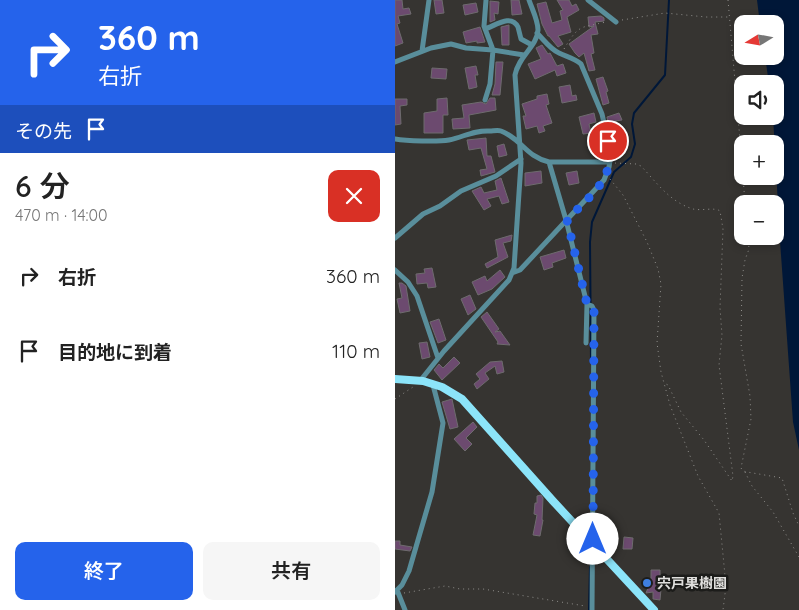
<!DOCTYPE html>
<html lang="ja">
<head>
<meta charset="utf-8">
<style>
	:root { --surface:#fff; --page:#f6f6f6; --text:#222; --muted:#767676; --accent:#2563eb }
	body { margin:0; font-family:Quicksand,"Noto Sans JP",sans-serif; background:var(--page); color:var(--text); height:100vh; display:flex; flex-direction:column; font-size:19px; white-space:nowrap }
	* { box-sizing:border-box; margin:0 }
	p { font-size:16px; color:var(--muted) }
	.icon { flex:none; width:28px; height:28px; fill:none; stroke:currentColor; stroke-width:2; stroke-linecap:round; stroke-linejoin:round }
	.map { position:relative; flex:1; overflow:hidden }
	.side { display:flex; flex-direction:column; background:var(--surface); width:395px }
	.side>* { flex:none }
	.banner { background:#2563eb; color:#fff; overflow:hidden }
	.needle { width:32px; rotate:259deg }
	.controls { position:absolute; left:339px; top:15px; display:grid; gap:10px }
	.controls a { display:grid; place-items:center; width:50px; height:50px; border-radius:10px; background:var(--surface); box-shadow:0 2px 8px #0003; font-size:25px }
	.pin { position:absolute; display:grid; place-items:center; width:42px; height:42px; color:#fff; margin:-21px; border:2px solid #fff; border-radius:50%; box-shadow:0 1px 5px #0007 }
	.me { position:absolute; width:55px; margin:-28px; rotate:0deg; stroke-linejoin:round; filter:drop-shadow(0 0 4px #0008) }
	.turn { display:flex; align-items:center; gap:18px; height:105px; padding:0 15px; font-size:22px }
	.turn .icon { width:65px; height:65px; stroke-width:2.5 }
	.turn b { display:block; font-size:35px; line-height:42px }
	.then { display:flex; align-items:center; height:48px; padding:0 15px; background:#0003; gap:10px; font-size:19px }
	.round { display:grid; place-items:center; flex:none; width:52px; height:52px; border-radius:10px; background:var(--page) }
	.head { display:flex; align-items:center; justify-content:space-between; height:85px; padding:0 15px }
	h1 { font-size:30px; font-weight:600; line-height:38px }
	.cta { display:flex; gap:10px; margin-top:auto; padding:10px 15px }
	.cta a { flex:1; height:58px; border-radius:10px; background:var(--accent); color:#fff; font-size:20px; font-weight:600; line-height:58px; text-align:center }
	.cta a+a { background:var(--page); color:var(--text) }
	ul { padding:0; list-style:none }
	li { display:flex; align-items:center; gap:15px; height:75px; padding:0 15px }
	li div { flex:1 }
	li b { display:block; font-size:19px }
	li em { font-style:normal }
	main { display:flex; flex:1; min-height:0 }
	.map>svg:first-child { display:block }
	.water { fill:#001738 }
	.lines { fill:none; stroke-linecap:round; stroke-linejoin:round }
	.stream { stroke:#001738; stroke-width:2 }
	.building { fill:#6c4a6f; stroke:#6e6b6e }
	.path { stroke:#908f8c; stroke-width:1; stroke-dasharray:1 4; stroke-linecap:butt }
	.minor { stroke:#598e9b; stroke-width:5 }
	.primary { stroke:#8ce4f9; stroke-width:8 }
	.route { stroke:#2563eb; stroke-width:9; stroke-dasharray:0 16.2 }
	.shop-dot { fill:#3f7fe0; stroke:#1c1c1a; stroke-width:2 }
	.labels { text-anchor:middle; stroke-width:5; stroke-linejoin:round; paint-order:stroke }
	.poi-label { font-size:14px; font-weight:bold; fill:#e1e0de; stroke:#1c1c1a; text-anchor:start }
</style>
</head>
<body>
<main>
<section class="side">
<div class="banner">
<div class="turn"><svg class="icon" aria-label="right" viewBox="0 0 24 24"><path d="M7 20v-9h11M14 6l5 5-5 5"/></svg><div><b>360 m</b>右折</div></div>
<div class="then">その先<svg class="icon" aria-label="arrive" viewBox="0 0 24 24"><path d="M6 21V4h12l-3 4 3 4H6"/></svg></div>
</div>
<div class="head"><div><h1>6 分</h1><p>470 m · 14:00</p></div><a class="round" style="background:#d93025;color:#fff"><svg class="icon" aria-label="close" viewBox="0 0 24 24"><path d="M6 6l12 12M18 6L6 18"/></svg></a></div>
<ul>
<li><svg class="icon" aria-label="right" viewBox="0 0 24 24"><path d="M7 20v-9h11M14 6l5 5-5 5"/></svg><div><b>右折</b></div><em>360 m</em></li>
<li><svg class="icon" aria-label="arrive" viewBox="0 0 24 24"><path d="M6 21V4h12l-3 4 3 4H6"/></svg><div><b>目的地に到着</b></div><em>110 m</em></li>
</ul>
<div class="cta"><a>終了</a><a>共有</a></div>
</section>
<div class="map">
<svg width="404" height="610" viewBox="0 0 404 610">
	<rect width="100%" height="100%" fill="#363431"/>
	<path class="water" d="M362,0h42v450l-6,-28 -13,-181 -7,-125h2v-32h-6l-4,-28h10v-32h-15z"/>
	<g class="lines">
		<path class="stream" d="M196,360l-1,-118 2,-20 22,-50 17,-15 4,-13 -3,-20 2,-11 31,-38 4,-75
			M194,610l1,-43"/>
	</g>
	<path class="building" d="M0,0h7l1,9 6,-1 2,6 -13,2 2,7 -3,1 6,19 -8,3z
		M39,0h8l2,13 -8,1z
		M116,0h8l3,14 -10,1z
		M162,0h12l3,6 4,-2 3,6 -12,7 4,15 -13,4 5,8 -5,3 -9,-11h-1l-6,-12 -5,-20 9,-2 6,21 10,-3 -2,-9 3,-1z
		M95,1l9,1 -1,12 -4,-1 1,7 -5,2z
		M81,3l2,9 -13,3 -2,-10z
		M206,16l3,2v3l-9,1 3,12 -7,1 3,18 -3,1 4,16 -6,1 -5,-18 -5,4 -4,-4 -6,-9 25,-18 -5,1 -1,-10z
		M114,25v20h-7l-1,-18z
		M85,27l5,15 -8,1v-2l-11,2 -3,-11z
		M147,45l6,9 2,-1 7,13 6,-2 3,9 -9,3 -2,-6 -20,9 -7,-15 13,-5 -5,-11z
		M101,62h7l-3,33h-8l3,-11z
		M81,66l2,9h-3l2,12 -8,2 -4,-21z
		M37,68l15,1 -1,10 -15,-1z
		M208,77l5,14 -2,1 3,11 -6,2 -7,-26z
		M175,85l2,11 4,-1 1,5 -15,3 -3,-16z
		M152,94l2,10 -3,1 6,18 -9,3 2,5 -6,2 -2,-7 -11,3 -3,-13h3l-4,-12 15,-5v-3z
		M52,98l1,17h-5v18h-19v-20l13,-2v-12z
		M95,98h5l1,12 -27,5 1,13 -17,1 -1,-10 12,-1 -2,-13 19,-3 5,2z
		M0,99h12v6l-7,1 1,18 -6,1z
		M199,113l2,9 -7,2 2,9 -8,1 -4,-17z
		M224,113l3,7 -14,2 -1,-5z
		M91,138l1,18h4l4,16 -14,4 -1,-6 7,-1 -6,-21 -12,2 -2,-10z
		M109,144l3,11 -8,2 -2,-11z
		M146,171l1,12 -17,3v-13z
		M182,171l2,12 -10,2 -3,-12z
		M106,178l8,24 -7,2 -3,-8 -12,3 4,7 -7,4 -12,-19 9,-4 3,6 13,-3 -2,-9z
		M117,235l-1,6 -8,2 5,14 -21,11 -2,-4 13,-7 -3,-17z
		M169,250l2,8 -14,5 1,4 -9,3 -4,-13z
		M37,268l4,19 -8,1 -1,-5 -10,1 -1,-10 9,-1 -1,-4z
		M105,270l5,7 -13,12 -14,6 -6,-13 13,-6 2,5z
		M4,283h3l4,3 4,25 -10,2 -3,-14 5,-1z
		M75,295l6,14 -8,6 -7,-16z
		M92,312l12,17 -4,3 5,-1 10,14 -13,-1 1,-2 -17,-25z
		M44,319l7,21 -8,3 -8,-21z
		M32,342l3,15 -8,2 -3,-16z
		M59,357l6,6 -18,17 -8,-10 5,-6 4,4z
		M107,361l2,11 -7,2 -2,-8 -10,7 4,6 -12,10 -3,-5 6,-5 -4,-5 14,-12z
		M57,399l6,28 -8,2 -8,-27z
		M78,422l4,5 -11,11 6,6 -7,7 -11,-12z
		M146,495l2,3 -1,22h1l-3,16 -7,-1 4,-20 -3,-1 1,-11h2v-7z
		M229,537l9,1 -1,11h-9z
		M0,541h5v4l12,2 -2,4 -15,-2z
		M256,570h9v8h2l-2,22 -7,-1v-7l-7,1 2,-5 -4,-8 7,-1z"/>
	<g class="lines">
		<path class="path" d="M333,0l15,175
			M227,20l43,-7 41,4h23
			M169,49c15,-25 16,-21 42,-27
			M220,163l21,1 5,2c16,17 29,36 52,43 9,2 22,-2 27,2l3,18 -3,79 2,27 -3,30 14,111 -1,5 -28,-41 -23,-28 -13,-27 -4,-2
			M348,176l2,28
			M215,179l13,16 24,47 11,27 3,15 -4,59 4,29 9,33 28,71 21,37 7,73 -3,24
			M353,236l1,13 -4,11 -3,18 -1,66 9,52 1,23 -10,49 2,3 4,1 35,6 11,35 6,13
			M0,399l18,-12
			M350,472l7,14 21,26 26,45
			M9,593l41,-7 15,3h23l102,17"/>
		<path class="minor" d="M193,0l28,22
			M90,29c10,-3 26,-16 33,-2 1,4 2,8 3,12l11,6
			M27,51l7,-51
			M0,62l36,-14 20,-4 15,4 27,2 31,5
			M90,100l5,-16 3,-34 -9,-24 2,-26
			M0,139c11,2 43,3 54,1 15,-3 24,-10 41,-9 3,0 8,-1 11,0 21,8 24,25 48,31h60
			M154,162l17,58 21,84 -1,39
			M0,238l28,-24 17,-8 21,-15 35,-15 25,-17
			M0,270l13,12 9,14 21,62
			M117,273l8,-3 84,-90 5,-13 2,-13 -9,-40 -21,-50c-7,-6 -14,-7 -22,-11 -9,-4 -15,-13 -22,-20
			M192,304l5,2 2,4 -2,300
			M25,381l24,-30 65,-71 5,-12 7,-105 -6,-88c4,-20 22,-28 23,-45 0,-10 -6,-21 -9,-30
			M2,590l8,20
			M0,592l7,-7 7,-14 23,-79 11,-69 -10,-38"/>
		<path class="primary" d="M0,379l28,2 19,6 20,12 91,102 101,109"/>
	</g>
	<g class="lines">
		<path class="route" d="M198,539l1,-229 -2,-4 -5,-2 -20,-84c23,-25 50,-41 41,-79"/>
	</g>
	<circle class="shop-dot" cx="252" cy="583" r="5"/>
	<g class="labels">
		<g class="poi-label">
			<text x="262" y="588">宍戸果樹園</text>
		</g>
	</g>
</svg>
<div class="controls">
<a><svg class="needle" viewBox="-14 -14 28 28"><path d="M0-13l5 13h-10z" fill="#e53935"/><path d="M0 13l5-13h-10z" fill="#767676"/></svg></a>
<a><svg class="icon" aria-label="sound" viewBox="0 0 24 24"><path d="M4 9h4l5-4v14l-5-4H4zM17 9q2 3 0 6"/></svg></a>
<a>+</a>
<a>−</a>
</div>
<div class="pin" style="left:213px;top:141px;background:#d93025"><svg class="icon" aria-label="arrive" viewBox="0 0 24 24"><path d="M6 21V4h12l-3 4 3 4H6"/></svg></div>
<svg class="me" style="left:198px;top:539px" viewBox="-20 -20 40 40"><circle r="19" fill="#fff"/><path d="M0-13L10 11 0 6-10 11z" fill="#2563eb"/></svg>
</div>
</main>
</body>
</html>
